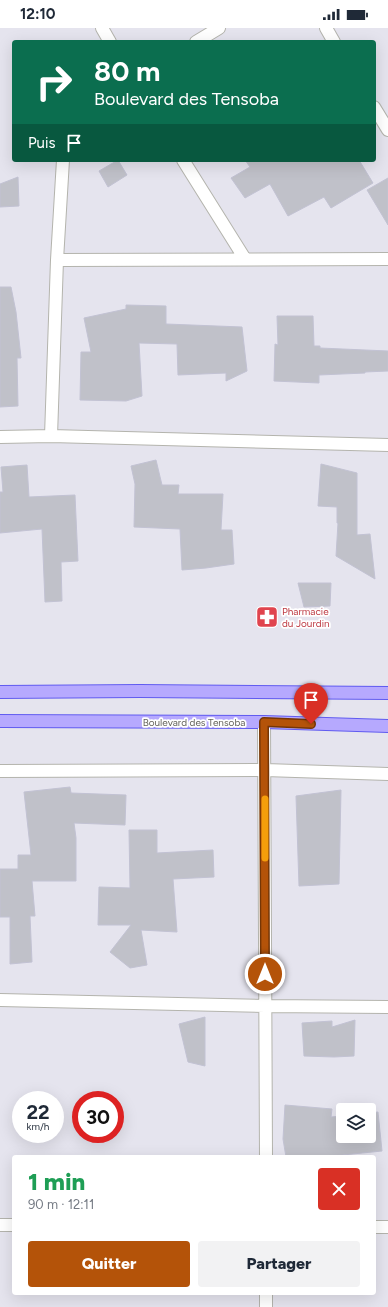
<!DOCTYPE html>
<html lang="fr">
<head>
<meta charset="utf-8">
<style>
	:root { --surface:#fff; --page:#f2f2f3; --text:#1f2937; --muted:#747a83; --accent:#b45309 }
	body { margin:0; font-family:Figtree,sans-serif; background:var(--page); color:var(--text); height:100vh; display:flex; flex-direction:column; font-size:15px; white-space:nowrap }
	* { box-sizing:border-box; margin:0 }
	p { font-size:13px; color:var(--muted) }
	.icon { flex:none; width:22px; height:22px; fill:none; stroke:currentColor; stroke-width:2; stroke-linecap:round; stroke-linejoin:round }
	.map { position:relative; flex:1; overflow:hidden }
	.side { position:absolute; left:12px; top:1127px; width:364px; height:140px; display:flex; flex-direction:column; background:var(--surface); border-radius:4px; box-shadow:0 4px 16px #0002 }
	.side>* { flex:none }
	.top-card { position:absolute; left:12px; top:12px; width:364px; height:122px; border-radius:4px; box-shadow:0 4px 16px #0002; background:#0b6e4f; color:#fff; overflow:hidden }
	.controls { position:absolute; left:336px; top:1075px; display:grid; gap:8px }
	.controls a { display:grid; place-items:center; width:40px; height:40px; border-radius:4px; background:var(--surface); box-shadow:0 4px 16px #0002; font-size:20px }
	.speed { position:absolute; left:12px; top:1063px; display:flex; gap:8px; font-size:20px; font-weight:700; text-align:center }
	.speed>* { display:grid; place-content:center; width:52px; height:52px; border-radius:50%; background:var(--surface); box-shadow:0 4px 16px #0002; line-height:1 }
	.speed small { font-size:10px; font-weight:400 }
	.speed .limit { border:6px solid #d22; background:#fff; color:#111 }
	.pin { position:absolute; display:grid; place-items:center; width:34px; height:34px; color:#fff; margin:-41px -17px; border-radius:50% 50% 50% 0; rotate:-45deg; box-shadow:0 0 4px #0007 }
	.pin .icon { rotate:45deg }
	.me { position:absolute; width:44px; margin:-22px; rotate:0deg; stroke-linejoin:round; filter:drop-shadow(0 0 3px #0008) }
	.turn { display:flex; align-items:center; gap:14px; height:84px; padding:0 16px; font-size:18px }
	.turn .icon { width:52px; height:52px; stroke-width:2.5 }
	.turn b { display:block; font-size:28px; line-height:34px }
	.then { display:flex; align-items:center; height:38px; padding:0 16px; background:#0003; gap:8px; font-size:15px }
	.round { display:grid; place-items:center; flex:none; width:42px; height:42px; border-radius:4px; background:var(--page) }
	.headline { display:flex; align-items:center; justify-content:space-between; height:68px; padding:0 16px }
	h1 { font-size:24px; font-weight:800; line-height:30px; color:#1e9e55 }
	.action { display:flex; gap:8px; margin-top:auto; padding:8px 16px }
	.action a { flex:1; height:46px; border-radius:4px; background:var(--accent); color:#fff; font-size:16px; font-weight:800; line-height:46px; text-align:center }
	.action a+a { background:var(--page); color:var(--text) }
	.status { display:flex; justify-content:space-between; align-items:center; height:28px; padding:0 20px; background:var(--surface); direction:ltr }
	.status svg { height:11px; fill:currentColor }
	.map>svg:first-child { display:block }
	.building { fill:#c0c1c9; stroke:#c2c2d3 }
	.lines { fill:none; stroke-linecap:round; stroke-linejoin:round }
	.minor-casing { stroke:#b4b4ad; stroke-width:14 }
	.major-casing { stroke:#605bf0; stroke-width:14 }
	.minor { stroke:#fff; stroke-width:12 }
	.major { stroke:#b6a9fe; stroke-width:12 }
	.route-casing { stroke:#753606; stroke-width:10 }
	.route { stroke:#b45309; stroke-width:7 }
	.slow { stroke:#f59e0b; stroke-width:7 }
	.labels { text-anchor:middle; stroke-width:3.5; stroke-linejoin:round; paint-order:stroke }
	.health-label { font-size:10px; fill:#be3a42; stroke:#fff; text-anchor:start }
	.street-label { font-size:10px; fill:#65635c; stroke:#fff }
</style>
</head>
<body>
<div class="status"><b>12:10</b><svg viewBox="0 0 49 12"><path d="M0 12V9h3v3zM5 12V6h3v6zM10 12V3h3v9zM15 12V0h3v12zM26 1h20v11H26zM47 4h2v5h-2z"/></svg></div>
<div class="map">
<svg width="388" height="1279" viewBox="0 0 388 1279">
	<rect width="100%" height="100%" fill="#e5e4ee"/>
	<path class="building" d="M118,132l9,15 -19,12 -9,-16z
		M245,132h114l14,23 -42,25 -7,-11 -36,19 -18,-32 -25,14 -14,-20 19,-11z
		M18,149l1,29 -19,1v-23z
		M388,150v47l-21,-35z
		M0,259h11l5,25 5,46h-4l1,48 -18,1z
		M126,277l40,1v18l76,3 5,44 -21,10v-8l-48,2 -1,-31 -38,-1 3,53 -16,5 -46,-1 1,-48h10l-7,-34 42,-9z
		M277,288h36l1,30h6v2l68,3v20l-23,1v1l-46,2v8l-45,-2 1,-37 3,1z
		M156,432l6,25h17l-1,9h45l-2,36h11l2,34 -28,4 -24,2 -2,-41 -46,-2 1,-43 -4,-18z
		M321,436l36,9v62l13,-1 5,45 -39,-23 2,-33h-1v-16l-19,-1z
		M27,437l2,32 46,-2 3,66 -17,1 1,39 -17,1 -3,-73 -42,4v-41h3l-2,-25z
		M298,555h33l-1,23 -26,1z
		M70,759l1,6 55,2 -1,30 -51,-2 2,15v43h-44l3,35h-5l2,46 -22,2v-47h-10v-48h18v-14h13l-7,-63z
		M341,762l-2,94 -40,2 -3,-90z
		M129,802h28v23l56,-3 1,27 -41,2 4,53 -36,-2 6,35 -17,3 -20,-16 21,-27h-33l1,-38 31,1z
		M205,989v49l-17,-4 -9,-38z
		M355,992l-1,36 -20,1 -30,-1 -2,-33 30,-2v6z
		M285,1077l47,4 -1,8 12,-1v20h26v-23l9,-1 4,39 -59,6h-37l-3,-18z"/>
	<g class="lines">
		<g class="minor-casing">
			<path id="minor" d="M102,0l8,14
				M326,0l8,14
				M196,14l23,-14
				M374,79l14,23
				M183,132l62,99
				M57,232l331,-1
				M51,408l6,-176 6,-100
				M0,409l51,-1 337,9
				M264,694l2,435
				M0,743l265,-1 123,4
				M0,972l265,6 123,1
				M0,1197h14
				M374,1199h14
				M266,1265v14"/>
		</g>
		<g class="major-casing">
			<path id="major" d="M0,664l140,-1 248,2
				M0,693l264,1 124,4"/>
		</g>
		<use href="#minor" class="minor"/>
		<use href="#major" class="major"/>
	</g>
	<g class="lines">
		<g class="route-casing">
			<path id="route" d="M265,946l-1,-252 47,2"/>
		</g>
		<use href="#route" class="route"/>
		<path class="slow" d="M265,771v59"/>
	</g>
	<defs>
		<g id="pharmacy-square" transform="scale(1.15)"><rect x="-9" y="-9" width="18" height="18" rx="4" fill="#e0444e" stroke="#fff"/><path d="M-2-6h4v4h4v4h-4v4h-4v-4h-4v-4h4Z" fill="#fff"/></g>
	</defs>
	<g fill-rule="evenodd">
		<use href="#pharmacy-square" x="267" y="589"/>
	</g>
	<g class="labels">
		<g class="health-label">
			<text x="282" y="587">Pharmacie<tspan x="282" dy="12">du Jourdin</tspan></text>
		</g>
		<g class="street-label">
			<text x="194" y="698">Boulevard des Tensoba</text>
		</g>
	</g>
</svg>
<div class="controls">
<a><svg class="icon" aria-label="layers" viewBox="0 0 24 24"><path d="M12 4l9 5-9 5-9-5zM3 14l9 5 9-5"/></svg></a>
</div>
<div class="speed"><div>22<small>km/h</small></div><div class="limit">30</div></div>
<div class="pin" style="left:311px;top:696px;background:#d93025"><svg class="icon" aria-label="arrive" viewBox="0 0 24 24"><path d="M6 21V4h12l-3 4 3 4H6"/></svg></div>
<svg class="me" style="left:265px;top:946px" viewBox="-20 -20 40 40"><circle r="17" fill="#b45309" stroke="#fff" stroke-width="3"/><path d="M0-11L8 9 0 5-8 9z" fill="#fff"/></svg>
<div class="top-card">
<div class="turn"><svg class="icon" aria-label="right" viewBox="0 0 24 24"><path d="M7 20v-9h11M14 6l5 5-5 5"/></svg><div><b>80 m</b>Boulevard des Tensoba</div></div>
<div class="then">Puis<svg class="icon" aria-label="arrive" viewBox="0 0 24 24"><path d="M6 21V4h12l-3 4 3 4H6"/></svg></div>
</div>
<section class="side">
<div class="headline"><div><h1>1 min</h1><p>90 m · 12:11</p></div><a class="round" style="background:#d93025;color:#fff"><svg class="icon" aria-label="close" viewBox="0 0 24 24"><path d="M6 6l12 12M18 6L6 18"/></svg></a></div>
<div class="action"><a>Quitter</a><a>Partager</a></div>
</section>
</div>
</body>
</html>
